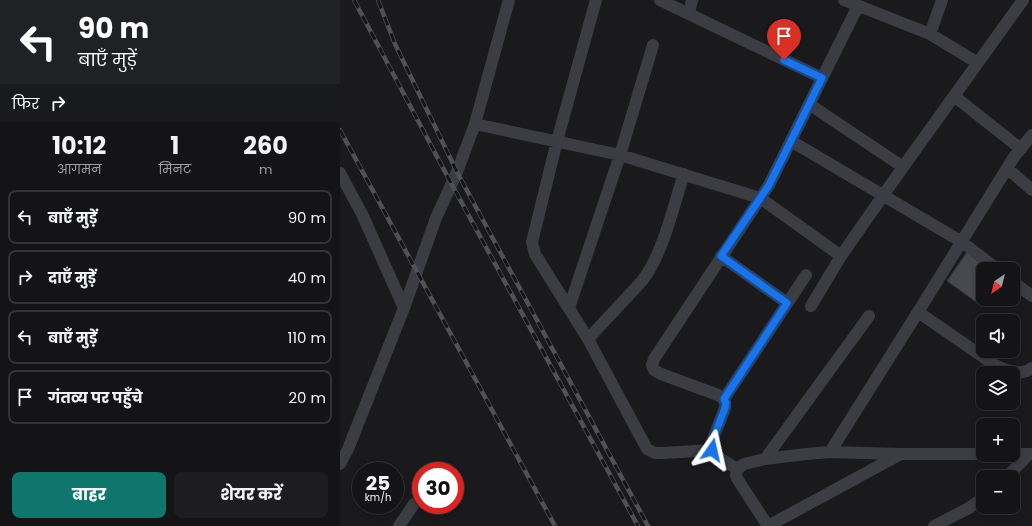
<!DOCTYPE html>
<html lang="hi">
<head>
<meta charset="utf-8">
<style>
	:root { --surface:#141416; --page:#1d1d1f; --text:#f1f3f6; --muted:#9d9ea1; --line:#333335; --accent:#0f766e }
	body { margin:0; font-family:Poppins,"Noto Sans Devanagari",sans-serif; background:var(--page); color:var(--text); height:100vh; display:flex; flex-direction:column; font-size:15px; white-space:nowrap }
	* { box-sizing:border-box; margin:0 }
	p { font-size:13px; color:var(--muted) }
	.icon { flex:none; width:22px; height:22px; fill:none; stroke:currentColor; stroke-width:2; stroke-linecap:round; stroke-linejoin:round }
	.map { position:relative; flex:1; overflow:hidden }
	.sheet { display:flex; flex-direction:column; background:var(--surface); width:340px }
	.sheet>* { flex:none }
	.banner { background:#202124; color:#fff; overflow:hidden }
	.needle { width:26px; rotate:215deg }
	.buttons { position:absolute; left:636px; top:262px; display:grid; gap:8px }
	.buttons a { display:grid; place-items:center; width:44px; height:44px; border-radius:8px; background:var(--surface); box-shadow:0 2px 6px #0003,0 0 0 1px var(--line); font-size:20px }
	.speed { position:absolute; left:12px; top:462px; display:flex; gap:8px; font-size:20px; font-weight:700; text-align:center }
	.speed>* { display:grid; place-content:center; width:52px; height:52px; border-radius:50%; background:var(--surface); box-shadow:0 2px 6px #0003,0 0 0 1px var(--line); line-height:1 }
	.speed small { font-size:10px; font-weight:400 }
	.speed .limit { border:6px solid #d22; background:#fff; color:#111 }
	.pin { position:absolute; display:grid; place-items:center; width:34px; height:34px; color:#fff; margin:-41px -17px; border-radius:50% 50% 50% 0; rotate:-45deg; box-shadow:0 0 4px #0007 }
	.pin .icon { rotate:45deg }
	.me { position:absolute; width:44px; margin:-22px; rotate:11deg; stroke-linejoin:round; filter:drop-shadow(0 0 3px #0008) }
	.turn { display:flex; align-items:center; gap:14px; height:84px; padding:0 12px; font-size:18px }
	.turn .icon { width:52px; height:52px; stroke-width:2.5 }
	.turn b { display:block; font-size:28px; line-height:34px }
	.then { display:flex; align-items:center; height:38px; padding:0 12px; background:#0003; gap:8px; font-size:15px }
	.eta { display:flex; justify-content:space-evenly; align-items:center; height:68px; text-align:center }
	.eta b { font-size:24px; font-weight:700; line-height:28px }
	.cta { display:flex; gap:8px; margin-top:auto; padding:8px 12px }
	.cta a { flex:1; height:46px; border-radius:8px; background:var(--accent); color:#fff; font-size:16px; font-weight:700; line-height:46px; text-align:center }
	.cta a+a { background:var(--page); color:var(--text) }
	ul { padding:0; list-style:none }
	li { display:flex; align-items:center; gap:12px; height:54px; margin:0 8px 6px; padding:0 4px; border:2px solid var(--line); border-radius:8px }
	li div { flex:1 }
	li b { display:block; font-size:15px }
	li em { font-style:normal }
	main { display:flex; flex:1; min-height:0 }
	.map>svg:first-child { display:block }
	.building { fill:#47484d; stroke:#343539 }
	.lines { fill:none; stroke-linecap:round; stroke-linejoin:round }
	.minor { stroke:#3b3d42; stroke-width:12 }
	.rail-casing { stroke:#4f5157; stroke-width:4.5 }
	.rail { stroke:#151518; stroke-width:3; stroke-dasharray:9; stroke-linecap:butt }
	.route-casing { stroke:#114b97; stroke-width:10 }
	.route { stroke:#1a73e8; stroke-width:7 }
</style>
</head>
<body>
<main>
<section class="sheet">
<div class="banner">
<div class="turn"><svg class="icon" aria-label="left" viewBox="0 0 24 24"><path d="M17 20v-9H6M10 6l-5 5 5 5"/></svg><div><b>90 m</b>बाएँ मुड़ें</div></div>
<div class="then">फिर<svg class="icon" aria-label="right" viewBox="0 0 24 24"><path d="M7 20v-9h11M14 6l5 5-5 5"/></svg></div>
</div>
<div class="eta">
<div><b>10:12</b><p>आगमन</p></div>
<div><b>1</b><p>मिनट</p></div>
<div><b>260</b><p>m</p></div>
</div>
<ul>
<li><svg class="icon" aria-label="left" viewBox="0 0 24 24"><path d="M17 20v-9H6M10 6l-5 5 5 5"/></svg><div><b>बाएँ मुड़ें</b></div><em>90 m</em></li>
<li><svg class="icon" aria-label="right" viewBox="0 0 24 24"><path d="M7 20v-9h11M14 6l5 5-5 5"/></svg><div><b>दाएँ मुड़ें</b></div><em>40 m</em></li>
<li><svg class="icon" aria-label="left" viewBox="0 0 24 24"><path d="M17 20v-9H6M10 6l-5 5 5 5"/></svg><div><b>बाएँ मुड़ें</b></div><em>110 m</em></li>
<li><svg class="icon" aria-label="arrive" viewBox="0 0 24 24"><path d="M6 21V4h12l-3 4 3 4H6"/></svg><div><b>गंतव्य पर पहुँचे</b></div><em>20 m</em></li>
</ul>
<div class="cta"><a>बाहर</a><a>शेयर करें</a></div>
</section>
<div class="map">
<svg width="692" height="526" viewBox="0 0 692 526">
	<rect width="100%" height="100%" fill="#1a1a1d"/>
	<path class="building" d="M627,252l24,17h-8v30h6l-6,8 -36,-26z"/>
	<g class="lines">
		<path class="minor" d="M256,0l-39,141 -25,101 3,12 53,85 59,110 8,4h8l49,-3
			M320,0l162,78
			M504,0l86,34 48,29
			M349,13l3,-13
			M590,34l12,-34
			M614,96l67,53
			M469,104l94,63
			M135,124l145,31 140,43 81,58
			M451,141l171,101 35,27
			M667,168l25,22
			M0,173l22,41 42,94
			M381,256l66,47
			M673,282l19,14
			M471,306l30,-50 62,-89 120,-167
			M229,308l51,-153 33,-110
			M578,312l77,53c10,5 26,12 37,3
			M248,339l54,-58c21,-27 31,-74 42,-107
			M384,399l82,-124
			M490,452l88,-140 96,-155 18,-22
			M673,454h19
			M425,459l104,-143
			M0,464l8,-15 56,-141 32,-90 21,-46 18,-48 34,-124
			M397,469c-10,-7 -24,-12 -26,-25l14,-36c1,-7 -1,-9 -7,-13l-57,-21 -7,-4 -2,-5 2,-6 115,-174 89,-179
			M667,477l22,-23
			M59,526l15,-22
			M428,526l-30,-46 -2,-4 1,-7 7,-5 21,-5 41,-5 24,-2 70,2h83
			M428,526l131,-71
			M594,526l35,-18 14,-10"/>
		<g class="rail-casing">
			<path id="rail" d="M14,0l97,183 187,343
				M38,0l17,44 62,128 191,354
				M0,130l215,396"/>
		</g>
		<use href="#rail" class="rail"/>
	</g>
	<g class="lines">
		<g class="route-casing">
			<path id="route" d="M372,450l-1,-6 14,-36 1,-5 -2,-4 63,-96 -66,-47 48,-71 53,-107 -38,-18"/>
		</g>
		<use href="#route" class="route"/>
	</g>
</svg>
<div class="buttons">
<a><svg class="needle" viewBox="-14 -14 28 28"><path d="M0-13l5 13h-10z" fill="#e53935"/><path d="M0 13l5-13h-10z" fill="#9d9ea1"/></svg></a>
<a><svg class="icon" aria-label="sound" viewBox="0 0 24 24"><path d="M4 9h4l5-4v14l-5-4H4zM17 9q2 3 0 6"/></svg></a>
<a><svg class="icon" aria-label="layers" viewBox="0 0 24 24"><path d="M12 4l9 5-9 5-9-5zM3 14l9 5 9-5"/></svg></a>
<a>+</a>
<a>−</a>
</div>
<div class="speed"><div>25<small>km/h</small></div><div class="limit">30</div></div>
<div class="pin" style="left:444px;top:60px;background:#d93025"><svg class="icon" aria-label="arrive" viewBox="0 0 24 24"><path d="M6 21V4h12l-3 4 3 4H6"/></svg></div>
<svg class="me" style="left:372px;top:450px" viewBox="-20 -20 40 40"><path d="M0-17L14 15 0 8-14 15z" fill="#1a73e8" stroke="#fff" stroke-width="4"/></svg>
</div>
</main>
</body>
</html>
